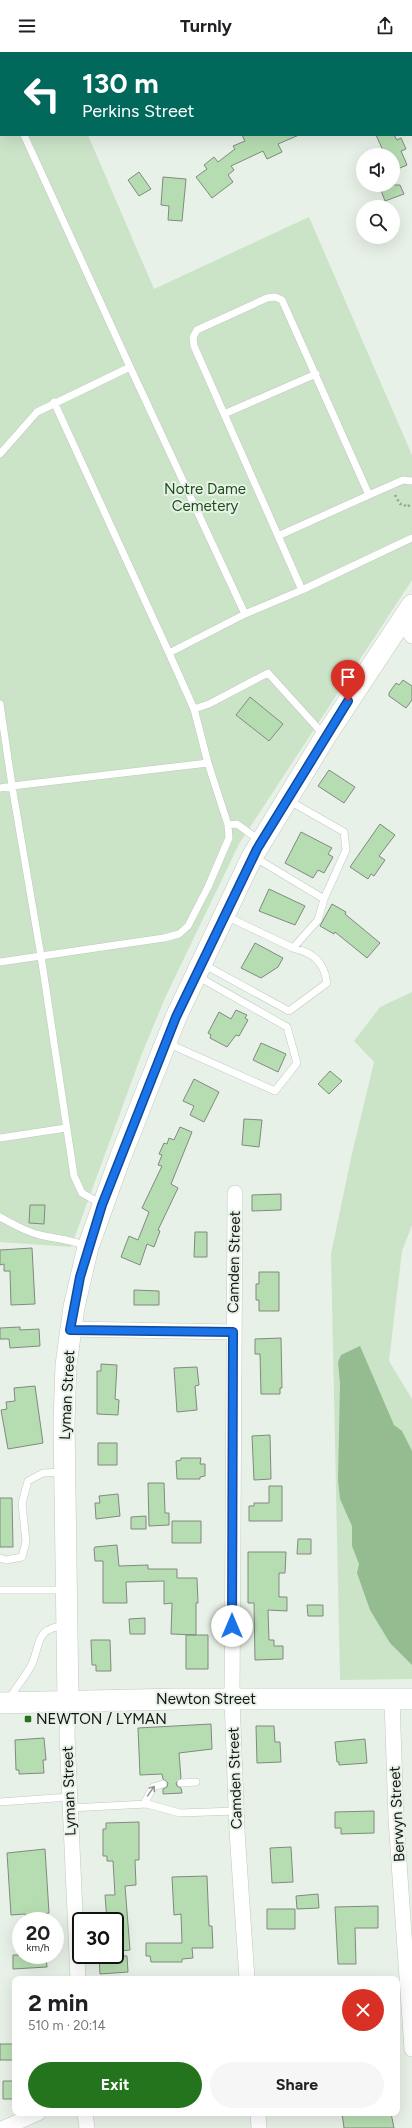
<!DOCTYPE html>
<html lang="en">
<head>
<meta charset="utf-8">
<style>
	:root { --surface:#fff; --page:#f6f6f6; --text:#202124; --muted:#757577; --accent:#23741d }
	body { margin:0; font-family:Figtree,sans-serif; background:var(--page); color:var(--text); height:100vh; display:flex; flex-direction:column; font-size:15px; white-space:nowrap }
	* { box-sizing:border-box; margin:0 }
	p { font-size:13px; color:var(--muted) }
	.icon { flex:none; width:22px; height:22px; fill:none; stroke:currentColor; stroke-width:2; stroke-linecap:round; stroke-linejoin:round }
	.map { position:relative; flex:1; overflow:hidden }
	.sheet { position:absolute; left:12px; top:1924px; width:388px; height:140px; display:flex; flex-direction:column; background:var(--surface); border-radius:8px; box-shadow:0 4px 16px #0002 }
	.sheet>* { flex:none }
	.banner { position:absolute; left:0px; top:0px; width:412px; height:84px; box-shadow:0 4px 16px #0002; background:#00695c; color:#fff; overflow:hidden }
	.fabs { position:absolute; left:356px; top:96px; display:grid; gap:8px }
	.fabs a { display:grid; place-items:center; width:44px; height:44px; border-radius:50%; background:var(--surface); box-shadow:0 4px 16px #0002; font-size:20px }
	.speed { position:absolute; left:12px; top:1860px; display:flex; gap:8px; font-size:20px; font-weight:700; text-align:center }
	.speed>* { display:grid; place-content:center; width:52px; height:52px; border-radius:50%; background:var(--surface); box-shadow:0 4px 16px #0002; line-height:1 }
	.speed small { font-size:10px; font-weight:400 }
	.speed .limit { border:2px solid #111; border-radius:6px; background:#fff; color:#111 }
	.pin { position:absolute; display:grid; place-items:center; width:34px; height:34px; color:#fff; margin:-41px -17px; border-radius:50% 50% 50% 0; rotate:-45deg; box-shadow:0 0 4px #0007 }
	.pin .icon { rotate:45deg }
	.me { position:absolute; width:44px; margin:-22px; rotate:0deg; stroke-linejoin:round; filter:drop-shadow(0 0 3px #0008) }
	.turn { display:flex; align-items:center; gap:14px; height:84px; padding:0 16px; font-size:18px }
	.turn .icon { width:52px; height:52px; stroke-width:2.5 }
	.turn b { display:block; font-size:28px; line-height:34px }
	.round { display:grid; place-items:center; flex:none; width:42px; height:42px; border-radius:21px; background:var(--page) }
	.summary { display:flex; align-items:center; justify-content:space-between; height:68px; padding:0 16px }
	h1 { font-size:24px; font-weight:700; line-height:30px }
	.primary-button { display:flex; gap:8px; margin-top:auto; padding:8px 16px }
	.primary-button a { flex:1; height:46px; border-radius:24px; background:var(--accent); color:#fff; font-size:16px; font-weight:700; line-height:46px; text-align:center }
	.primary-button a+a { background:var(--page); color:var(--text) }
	header { display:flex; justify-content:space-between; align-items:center; height:52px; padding:0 16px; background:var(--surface); font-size:18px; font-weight:700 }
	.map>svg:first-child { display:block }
	.green { fill:#cbe4c8 }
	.water { fill:#95bb91 }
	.building { fill:#b6ddb1; stroke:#818a80 }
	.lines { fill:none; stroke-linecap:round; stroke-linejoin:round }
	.lane-casing { stroke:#c0c9bf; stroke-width:8 }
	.street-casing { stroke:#c0c9bf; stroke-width:16 }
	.secondary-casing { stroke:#c0c9bf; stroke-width:22 }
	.path { stroke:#99a098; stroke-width:2.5; stroke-dasharray:2 3; stroke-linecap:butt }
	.lane { stroke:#fff; stroke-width:7 }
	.street { stroke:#fff; stroke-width:15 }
	.secondary { stroke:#fff; stroke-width:21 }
	.oneway { stroke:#959795 }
	.route-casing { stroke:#114b97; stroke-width:10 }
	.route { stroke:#1a73e8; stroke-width:7 }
	.poi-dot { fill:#23741d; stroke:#e8f1e7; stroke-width:1.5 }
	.labels { text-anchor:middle; stroke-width:4; stroke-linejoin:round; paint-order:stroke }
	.park-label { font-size:15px; fill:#1b4f17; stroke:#e8f1e7 }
	.street-label { font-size:15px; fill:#131713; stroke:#e8f1e7 }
	.poi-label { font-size:15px; fill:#131713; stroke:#e8f1e7; text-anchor:start }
</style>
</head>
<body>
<header><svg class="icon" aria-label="menu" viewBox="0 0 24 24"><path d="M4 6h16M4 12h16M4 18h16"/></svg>Turnly<svg class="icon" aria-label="share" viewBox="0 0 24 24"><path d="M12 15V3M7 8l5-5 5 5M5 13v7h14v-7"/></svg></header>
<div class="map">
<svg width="412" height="2076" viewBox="0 0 412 2076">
	<rect width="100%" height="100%" fill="#e8f1e7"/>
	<path class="green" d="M0,0l53,1h-52v82h87l66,154 155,-72 103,238v125l-173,264 -74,154 -24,58 -70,191 -71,-5z
		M412,940v233l-10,26 -13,110 23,38v280l-72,1 -9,-426 20,-96 23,-96 -20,-21 26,-34z"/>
	<path class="water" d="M360,1294l34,79 8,6 10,20v214l-22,-22 -20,-33 -13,-37 2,-9 -7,-18v-20l-12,-27 -2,-19 2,-97 -2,-21 3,-7z"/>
	<path class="building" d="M242,83h57l-21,9 4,8 -15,7 -4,-8 -32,15 3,4 -6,5 5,7 -21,16 -16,-21 11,-8 -3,-4 10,-8 4,5 17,-13 -2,-3 12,-5z
		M376,83h18l3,5 4,-2 5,11 -5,2 6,14 -14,6v-16h-8z
		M139,120l12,17 -12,7 -11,-16z
		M163,125l23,2 -4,42 -14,-1 1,-14 -8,-1z
		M379,133h21l4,9 -19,7z
		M403,628l9,6v14l-6,8 -17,-12v-3l7,-10 3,2z
		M250,645l33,27 -14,17 -33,-26z
		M329,718l26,17 -11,16 -26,-17z
		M380,772l15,11 -16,21 6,4 -11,16 -3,-2 -3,5 -18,-12z
		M301,780l31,16 -4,6 5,3 -9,16 -6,-3 -5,8 -28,-15z
		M269,837l36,17 -10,19 -36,-14z
		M332,852l14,8 -1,2 35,29 -13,15 -32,-26 -1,2 -14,-8z
		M255,891l28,15 -5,9 -17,11 -20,-10z
		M236,958l11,5 -2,3 3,2 -9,16 -3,-1 -9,12 -17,-9 1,-3 -3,-2 11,-21 12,7z
		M261,991l25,11 -8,18 -25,-12z
		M330,1019l12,10 -13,13 -11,-10z
		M194,1027l25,13 -15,30 -14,-7 4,-9 -11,-5z
		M244,1067l18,1 -3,27 -17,-2z
		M180,1075l12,5 -21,52 7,4 -20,42 2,1 -6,16 -7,-3 -7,21 -19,-8 8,-21 9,4 11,-28 -7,-4 20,-42 -4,-1 4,-10 -3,-1 5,-11 3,1 2,-6 5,2z
		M281,1142v16l-29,1v-16z
		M30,1153h15l-1,19 -15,-1z
		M195,1180h12v25h-13z
		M32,1196l3,56 -24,1 -1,-34h-6v-7l-4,1v-15z
		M259,1220h20v39h-20v-11h-3v-16h3z
		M134,1238l25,1v14h-25z
		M20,1275v3l19,-1 1,17 -30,2 -1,-9h-9v-11z
		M281,1286l1,50h-2v6h-19l-1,-40h-5v-15z
		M101,1312l16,1 -2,34 4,1 -1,15 -21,-1v-43h4z
		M197,1315l2,18 -4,1 2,24 -20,2 -3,-44z
		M35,1334l8,57 -35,6 -7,-39 6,-1 -1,-7 9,-1 -1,-13z
		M270,1383l1,44 -17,1 -2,-44z
		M98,1391h19v22h-19z
		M181,1406h20l-1,6h5v12l-5,1v2h-23l-1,-18 5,-1z
		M148,1431h16l1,30h4v12l-20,1z
		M269,1434h13v35h-33v-15h5v-3h15z
		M118,1442l2,22 -24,3 -1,-16h5l-1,-7z
		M0,1446h12l1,49h-13z
		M146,1464v13h-15v-12z
		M172,1469h29v22h-29z
		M298,1487h13v15h-14z
		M117,1493l2,21 29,-1v4h29v9h20l1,25h-2v32l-25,-1 1,-31 -8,1v-23l-38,1 1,21h-24v-42h-8l-1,-12 1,-2z
		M248,1500h38l-1,21h-6v24h8v14l-19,-1 1,30h5v6h9v13l-28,1 -1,-57h-6z
		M307,1553h16v11h-15z
		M145,1566v16h-15l-1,-15z
		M186,1583h22v34h-22z
		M91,1588h19l1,31h-15v-6h-4z
		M211,1672l1,25 -33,4 2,25 -5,5 1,3 4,2 1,5 -19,1v-5l4,-2 1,-4 -5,-4 -1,-5 -22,1 -2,-47z
		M256,1674h18l1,16h5l1,20 -24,1z
		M44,1686l2,22h-3l1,13 -25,1v-4h-3l-1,-30z
		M365,1687l2,24 -28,2v-3h-2l-2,-20z
		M374,1759v22l-33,1v-6h-6v-16z
		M139,1770v38h-4l1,25 -11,1 5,64 -11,1 -2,-27 -2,1v-4h-8l-2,-26h10l-2,-34h-6v-5h-4v-27h3v-6z
		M291,1795l2,35 -21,1 -2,-35z
		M45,1797l4,64 -23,4 -1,-3 -14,1 -4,-62z
		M207,1824l2,50h3l1,22h-21l1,10 -11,1v3h-31l-1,-6h-4v-13h36l-1,-29 -7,1 -2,-38z
		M318,1842l1,14 -22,1 -1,-13z
		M378,1854v22h-23l1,36h-18l-3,-57z
		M267,1857h28v20h-28z
		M13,1903h33l1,12 -34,2z
		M99,1903l28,1 1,16 -28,2z
		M0,1992h14l-1,16h-13z
		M3,2029h12v18h-12z
		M342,2061h49l3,15h-50z"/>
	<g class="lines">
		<g class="lane-casing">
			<path id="lane" d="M0,30l1,2
				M24,83l106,232
				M54,350l115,251 76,-39
				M224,362l92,-40
				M0,402l37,-42 93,-45 115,247 57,-24 110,-52
				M278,484l91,-41
				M302,538l-108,-244 -1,-9 4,-7 70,-32 8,-1 7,3 87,195 34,-15 9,1
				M169,601l25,56 14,54 20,62 1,13 -21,49 -20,39 -9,8 -15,4 -123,18 -29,-170 196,-23
				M0,652l12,82 -12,2
				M194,657l15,-5 59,-31 56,62
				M288,748l56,32 2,18 -22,49
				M228,773l9,-1 22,16
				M226,864l67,32 25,-28 6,-21 -70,-42
				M0,910l41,-6 33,220 8,17 19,11
				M203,912l86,47 38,-28c-3,-22 -14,-30 -34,-35
				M167,991l108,48 22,-28 -10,-36 -90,-51
				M0,1086l66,-10
				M0,1165c13,7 26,15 40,18 16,4 31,4 46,11
				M0,1506l6,2 16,-3 4,-15 -4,-39 6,-22 15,-8 19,-1
				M0,1538h64
				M9,1648c6,-12 16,-23 22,-34 11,-23 2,-36 34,-41
				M181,1731l15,-1
				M0,1750l69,-5
				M144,1752l9,-17 10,-3
				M70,1756l77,-4 33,9 56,-2"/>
		</g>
		<g class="street-casing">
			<path id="street" d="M403,0v1
				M345,1l3,-1
				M411,18l1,3
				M402,568l10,16
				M235,1141l-3,506 5,132 10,148
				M70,1277l163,3
				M392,1647l4,120 16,230
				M68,1649l-1,35 11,243
				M85,2061l2,15
				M258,2061l1,15
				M4,2076l34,-15"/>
		</g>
		<g class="secondary-casing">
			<path id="secondary" d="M68,1649l-4,-279 2,-57 8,-58 14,-60 32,-89 56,-141 76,-160 73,-120 87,-132
				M0,1651l179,-4h233"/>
		</g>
		<path class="path" d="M395,443l5,9h4l2,3 6,-3"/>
		<use href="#lane" class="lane"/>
		<use href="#street" class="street"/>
		<use href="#secondary" class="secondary"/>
	</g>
	<defs><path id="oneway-shaft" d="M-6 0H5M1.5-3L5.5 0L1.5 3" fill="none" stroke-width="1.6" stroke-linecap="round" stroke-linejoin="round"/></defs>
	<use class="oneway" href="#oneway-shaft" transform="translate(151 1739) rotate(-55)"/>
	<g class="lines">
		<g class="route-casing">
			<path id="route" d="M232,1574l1,-294 -163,-2 10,-53 22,-72 74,-188 81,-168 91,-148"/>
		</g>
		<use href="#route" class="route"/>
	</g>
	<rect class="poi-dot" x="24" y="1663" width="8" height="8" rx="2"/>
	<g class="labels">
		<g class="park-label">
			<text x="205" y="442">Notre Dame<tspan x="205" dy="17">Cemetery</tspan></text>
		</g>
		<g class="street-label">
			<text transform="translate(234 1210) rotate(-89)" y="5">Camden Street</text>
			<text transform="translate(67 1343) rotate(-87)" y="5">Lyman Street</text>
			<text x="206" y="1652">Newton Street</text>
			<text transform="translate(235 1726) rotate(-92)" y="5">Camden Street</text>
			<text transform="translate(69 1739) rotate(-92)" y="5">Lyman Street</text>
			<text transform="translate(397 1762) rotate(-93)" y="5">Berwyn Street</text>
		</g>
		<g class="poi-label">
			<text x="36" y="1672">NEWTON / LYMAN</text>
		</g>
	</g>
</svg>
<div class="fabs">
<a><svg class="icon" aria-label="sound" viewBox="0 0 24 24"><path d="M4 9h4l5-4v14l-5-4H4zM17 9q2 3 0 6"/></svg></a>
<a><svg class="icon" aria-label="search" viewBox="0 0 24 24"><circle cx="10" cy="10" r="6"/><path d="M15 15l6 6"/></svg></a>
</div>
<div class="speed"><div>20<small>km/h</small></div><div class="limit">30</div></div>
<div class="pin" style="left:348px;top:649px;background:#d93025"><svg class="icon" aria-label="arrive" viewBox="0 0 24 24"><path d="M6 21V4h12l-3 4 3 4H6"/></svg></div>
<svg class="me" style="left:232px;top:1574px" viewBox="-20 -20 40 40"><circle r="19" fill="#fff"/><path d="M0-13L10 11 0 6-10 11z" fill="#1a73e8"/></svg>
<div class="banner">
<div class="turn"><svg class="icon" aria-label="left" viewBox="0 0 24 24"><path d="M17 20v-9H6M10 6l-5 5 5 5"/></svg><div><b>130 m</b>Perkins Street</div></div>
</div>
<section class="sheet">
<div class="summary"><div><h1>2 min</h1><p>510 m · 20:14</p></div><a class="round" style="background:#d93025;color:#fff"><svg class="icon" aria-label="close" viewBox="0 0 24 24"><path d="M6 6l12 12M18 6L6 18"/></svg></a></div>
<div class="primary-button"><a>Exit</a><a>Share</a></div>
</section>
</div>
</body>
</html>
